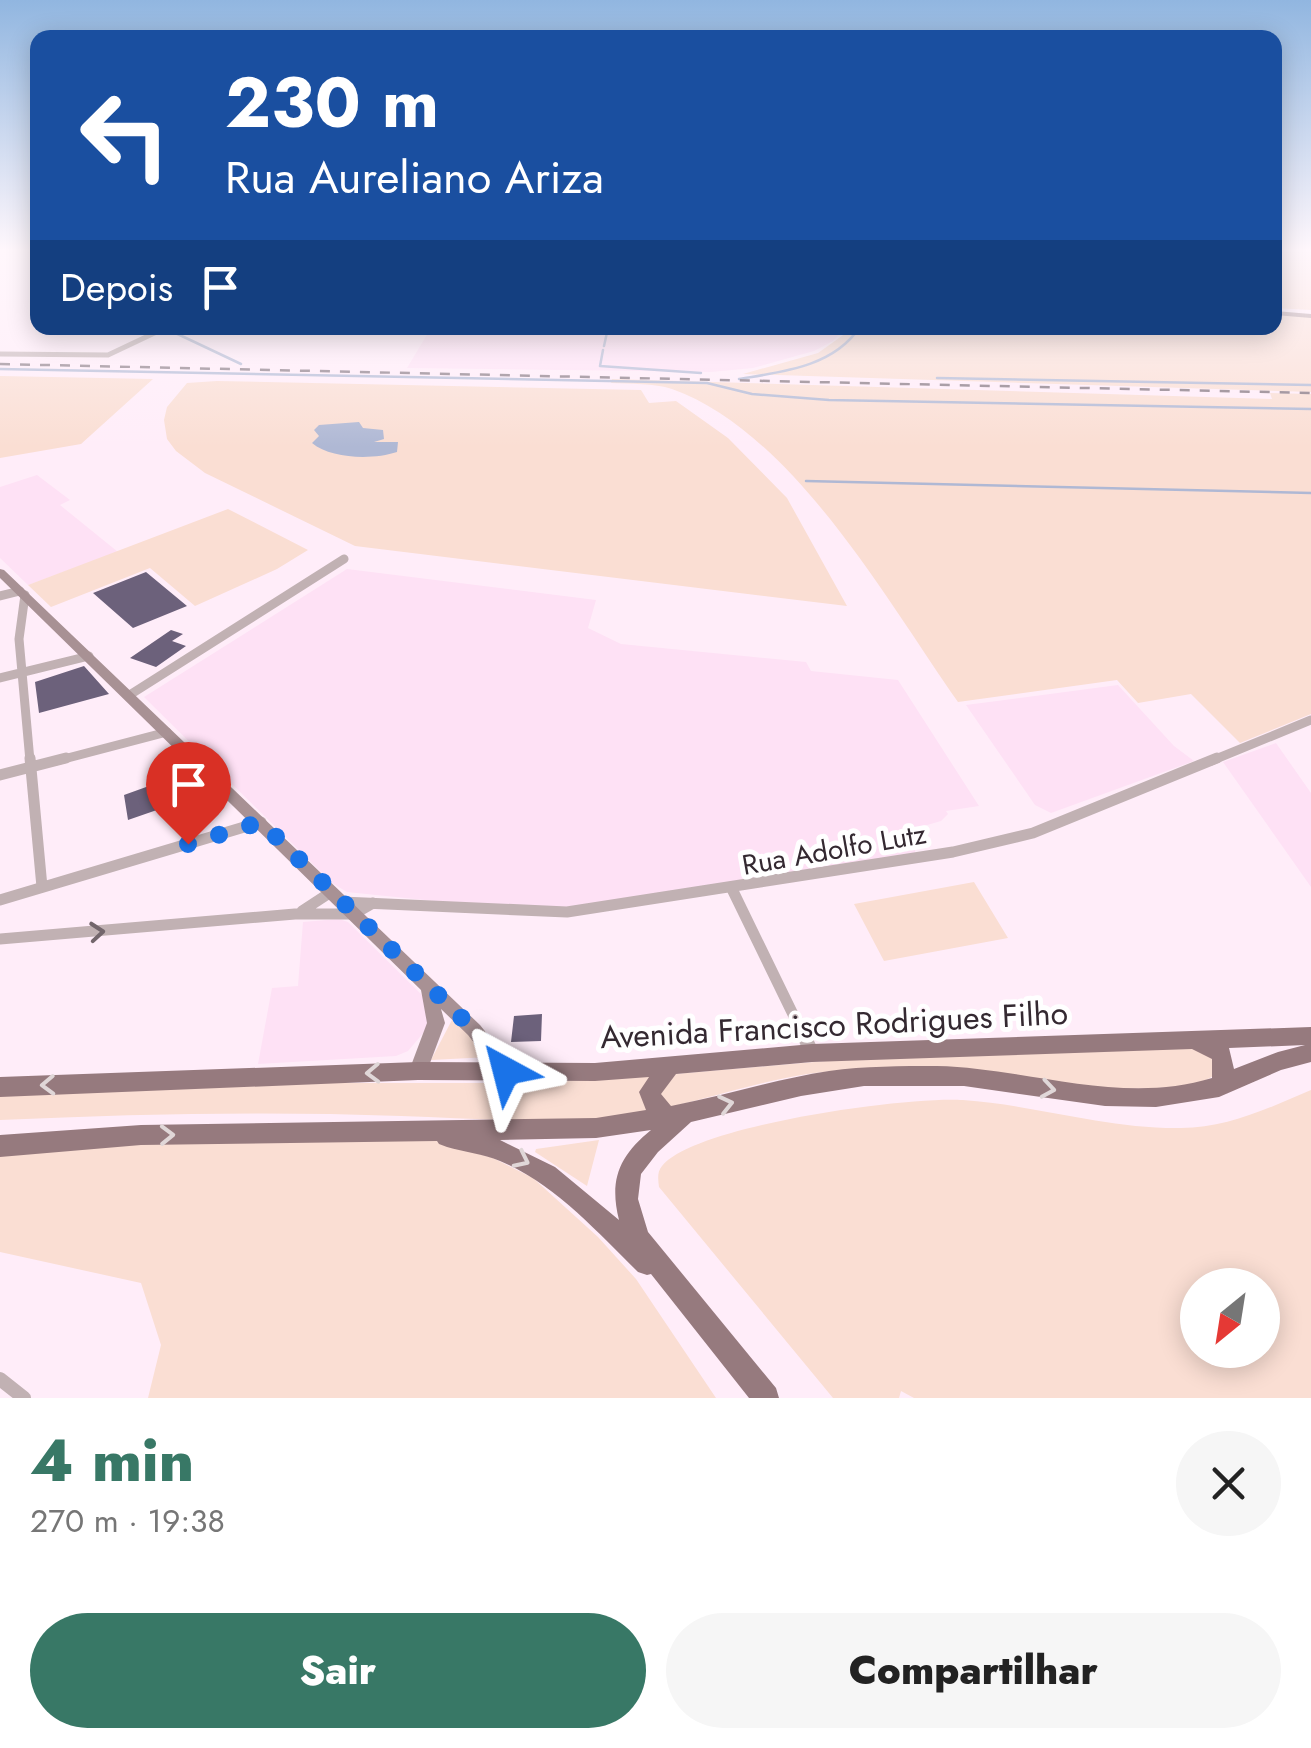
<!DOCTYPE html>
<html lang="pt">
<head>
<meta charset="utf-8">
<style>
	:root { --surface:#fff; --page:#f6f6f6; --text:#222; --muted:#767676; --accent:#387866 }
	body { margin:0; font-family:Jost,sans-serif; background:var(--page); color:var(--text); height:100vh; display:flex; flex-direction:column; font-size:38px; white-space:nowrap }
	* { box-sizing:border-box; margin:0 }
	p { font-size:32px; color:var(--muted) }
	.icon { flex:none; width:55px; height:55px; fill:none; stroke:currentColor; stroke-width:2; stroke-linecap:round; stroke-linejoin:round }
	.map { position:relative; height:1398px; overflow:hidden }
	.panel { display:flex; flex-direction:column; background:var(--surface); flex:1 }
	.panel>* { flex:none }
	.guide { position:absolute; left:30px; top:30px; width:1252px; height:305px; border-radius:20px; box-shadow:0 5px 25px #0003; background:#1a4fa0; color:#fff; overflow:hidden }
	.needle { width:65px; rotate:210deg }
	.buttons { position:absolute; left:1180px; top:1268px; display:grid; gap:20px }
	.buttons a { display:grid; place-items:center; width:100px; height:100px; border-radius:50%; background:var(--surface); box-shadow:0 5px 25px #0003; font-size:50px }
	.pin { position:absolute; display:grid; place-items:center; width:85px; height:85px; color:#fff; margin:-102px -42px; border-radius:50% 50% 50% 0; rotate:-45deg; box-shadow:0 0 10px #0007 }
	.pin .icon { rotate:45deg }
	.me { position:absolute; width:110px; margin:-55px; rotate:322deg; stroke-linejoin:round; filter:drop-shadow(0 0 8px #0008) }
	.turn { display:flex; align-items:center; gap:35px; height:210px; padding:0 30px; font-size:45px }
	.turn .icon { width:130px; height:130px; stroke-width:2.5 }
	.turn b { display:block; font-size:70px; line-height:85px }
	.then { display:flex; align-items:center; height:95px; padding:0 30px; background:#0003; gap:20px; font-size:38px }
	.round { display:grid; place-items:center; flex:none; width:105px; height:105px; border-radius:52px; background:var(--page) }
	.head { display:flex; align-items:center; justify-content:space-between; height:170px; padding:0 30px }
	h1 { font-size:60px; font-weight:800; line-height:75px; color:var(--accent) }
	.cta { display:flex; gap:20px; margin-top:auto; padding:20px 30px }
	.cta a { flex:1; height:115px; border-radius:60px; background:var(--accent); color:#fff; font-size:40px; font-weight:800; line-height:115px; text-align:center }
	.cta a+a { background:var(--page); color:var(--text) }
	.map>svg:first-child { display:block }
	.built { fill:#fee1f5 }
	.green { fill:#faded3; fill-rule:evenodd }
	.water { fill:#afb8d4 }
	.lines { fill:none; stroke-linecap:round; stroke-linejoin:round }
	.stream { stroke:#afb8d4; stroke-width:2.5 }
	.building { fill:#6c617b }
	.minor-far3 { stroke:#c1b1b3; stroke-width:5 }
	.minor-far2 { stroke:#c1b1b3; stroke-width:9 }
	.minor-far1 { stroke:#c1b1b3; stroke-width:11 }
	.minor { stroke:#c1b1b3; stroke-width:14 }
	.secondary { fill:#a89194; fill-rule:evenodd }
	.primary { fill:#967a7e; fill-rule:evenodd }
	.rail { stroke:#847680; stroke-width:2.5; stroke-dasharray:10 10; stroke-linecap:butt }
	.oneway { stroke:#73666c }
	.oneway2 { stroke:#e0d7d8 }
	.route { stroke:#1a73e8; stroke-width:18; stroke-dasharray:0 32.4 }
	.labels { text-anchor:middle; stroke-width:10; stroke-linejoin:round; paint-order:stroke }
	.street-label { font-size:28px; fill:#342931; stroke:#fff }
	.near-street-label { font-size:32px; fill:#342931; stroke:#fff }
</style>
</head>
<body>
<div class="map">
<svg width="1311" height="1398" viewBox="0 0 1311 1398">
	<rect width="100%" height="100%" fill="#ffedf9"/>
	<path class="built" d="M431,328h414l-12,13 -19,10 -61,17 -42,4 -304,-4z
		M37,475l33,25 -10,5 58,47 -90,33 -28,-27v-71z
		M347,569l249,31 -8,28 33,16 185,18 5,9 87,9 81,126 -33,5 2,3 -7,7 -45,13 19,12v7l-347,54 -95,-2 -126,-13 -15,-9 -188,-186z
		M1118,685l56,61 20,15 -143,52 -16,-8 -69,-100z
		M1276,743l35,50v94l-88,-125z
		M339,919l9,3 75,74 5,27 -3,8 -17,20 -12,5 -138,8 14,-76 26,-2 5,-64z"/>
	<path class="green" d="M1275,252h36v58l-36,-2z
		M1275,315l36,2v75l-568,-18 75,-21 35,-25h422z
		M0,376l153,3 -72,65 -81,14z
		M612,379l660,20 -2,-6 41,1v320l-71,29 -49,-49 -53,9 -21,-23 -159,22c-71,-101 -165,-270 -286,-313 -18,-6 -42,-5 -61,-6z
		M217,381l424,9 8,13 27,-2 52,37 59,60 60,108 -492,-60 -150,-73 -29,-22 -9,-12 -3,-19 3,-13 20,-24z
		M228,509l80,41 -31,19 -82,37 -45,-38 -99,39 -23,-22z
		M974,882l34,56 -124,23 -30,-57z
		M453,1018l37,39 -59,3z
		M1197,1048l19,10 -1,16c-31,35 -300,-4 -358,-4 -86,0 -168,41 -253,48 -69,6 -135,0 -203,-2 -134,-5 -268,-2 -401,4v-26l259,-11h258l112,-5 220,-19z
		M1311,1090v308h-397l-13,-7 -2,7h-66l-174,-211c-1,-8 -2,-15 3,-21 32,-41 247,-70 301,-66 73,5 143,29 218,28 46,0 88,-20 130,-38zM1198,1285h64v65h-64z
		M0,1135l430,4 63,19 40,20 65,59 38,42 80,119h-568l13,-53 -20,-62 -141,-31z
		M599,1140l-12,46 -52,-34 1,-3z"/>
	<path class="water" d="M359,422l4,6 20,2 1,9 -10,3h24l-1,10c-24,8 -66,7 -85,-9l7,-7 -5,-6 5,-5z"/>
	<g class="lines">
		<path class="stream" d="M167,329l74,35
			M604,346l4,-18
			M603,350l-3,16 101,7
			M0,369l707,14 45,11 77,6 482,9
			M937,378l374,7
			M739,379c42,-7 94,-12 120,-51
			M806,481l505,12"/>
	</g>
	<path class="building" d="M146,572l41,34 -54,22 -40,-35z
		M171,630l12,4 -11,7 14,5 -30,21 -26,-9z
		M84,666l25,28 -70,19 -4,-31z
		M185,773l8,15 10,6 -75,26 -4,-25z
		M542,1014l-1,27 -30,1 3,-26z"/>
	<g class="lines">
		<path class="minor-far3" d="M0,354l108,1 57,-27"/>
		<path class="minor-far2" d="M25,595l-6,44 11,122
			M0,596l20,-5
			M0,678l89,-22
			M128,696l216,-137
			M56,761l111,-29
			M1211,761l100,-41"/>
		<path class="minor-far1" d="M30,758l12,129
			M0,775l66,-17
			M732,889l73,150
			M0,900l261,-78
			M342,902l225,10 386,-60 80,-19 184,-75
			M302,911l29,-19
			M0,939l295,-25h59l19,-11"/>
		<path class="minor" d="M804,1036l8,17
			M0,1379l24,19"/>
		<path class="secondary" d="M1275,311l36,3v4l-36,-3z
			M0,569l4,1 476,455 32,40 3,6 -3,6 -6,2 -6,-2 -32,-42 -27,-26 4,14 -18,48 -3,6 -6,2 -6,-2 -3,-6 18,-48 -6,-33 -421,-412z"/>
		<path class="primary" d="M1311,1027v35l-30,8 -62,27 -63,10 -51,-1 -141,-20h-100l-63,10 -110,26 -33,30 -17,22 -3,25 10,33 128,156 3,10h-30l-98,-124 -4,1 -9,-3c-42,-41 -83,-88 -138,-111 -17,-7 -36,-9 -53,-14l-8,-3 -2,-3 -296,4 -141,12v-22l141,-10 455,-7 50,-8 -7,-18 10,-15 -54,4 -177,-1 -418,17v-20l418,-15 177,1 217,-19zM1305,1045l-27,7 -44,17 -5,-21zM1192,1049l20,10v19c-91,28 -184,-10 -275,-12 -36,0 -72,0 -108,5 -53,8 -105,25 -158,35l-10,-12 15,-20 136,-12zM651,1130c-32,26 -42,50 -32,90l-64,-53 -55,-27 96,-2z"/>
		<path class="rail" d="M0,364l1311,29"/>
	</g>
	<defs><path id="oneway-chevron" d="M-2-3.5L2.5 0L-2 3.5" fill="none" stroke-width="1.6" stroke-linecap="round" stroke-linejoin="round" transform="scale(2.5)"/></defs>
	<use class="oneway" href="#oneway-chevron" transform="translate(97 932) rotate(-5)"/>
	<g class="oneway2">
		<use href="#oneway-chevron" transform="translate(373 1073) rotate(178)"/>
		<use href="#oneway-chevron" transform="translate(48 1085) rotate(178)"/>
		<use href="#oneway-chevron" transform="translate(1048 1089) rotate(9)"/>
		<use href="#oneway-chevron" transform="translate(726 1104) rotate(-13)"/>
		<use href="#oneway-chevron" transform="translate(167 1135) rotate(-1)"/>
		<use href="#oneway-chevron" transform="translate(522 1160) rotate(26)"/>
	</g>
	<linearGradient id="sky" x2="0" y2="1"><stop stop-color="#91b6e0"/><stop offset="0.56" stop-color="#fff7fc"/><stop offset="1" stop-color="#fff7fc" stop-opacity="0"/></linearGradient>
	<rect width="1311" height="447" fill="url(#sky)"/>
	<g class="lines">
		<path class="route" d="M188,844l73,-22 213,208 32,41"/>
	</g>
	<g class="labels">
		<g class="street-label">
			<text transform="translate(834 849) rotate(-10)" y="10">Rua Adolfo Lutz</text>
		</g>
		<g class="near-street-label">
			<text transform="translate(834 1025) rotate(-3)" y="11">Avenida Francisco Rodrigues Filho</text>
		</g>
	</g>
</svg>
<div class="buttons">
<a><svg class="needle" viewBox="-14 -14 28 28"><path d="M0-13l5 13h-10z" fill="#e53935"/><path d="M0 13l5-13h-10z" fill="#767676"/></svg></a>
</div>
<div class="pin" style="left:188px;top:844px;background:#d93025"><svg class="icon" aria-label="arrive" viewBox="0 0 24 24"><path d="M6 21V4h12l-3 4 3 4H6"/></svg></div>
<svg class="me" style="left:506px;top:1071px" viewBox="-20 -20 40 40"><path d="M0-17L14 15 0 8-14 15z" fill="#1a73e8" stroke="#fff" stroke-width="4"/></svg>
<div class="guide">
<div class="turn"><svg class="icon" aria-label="left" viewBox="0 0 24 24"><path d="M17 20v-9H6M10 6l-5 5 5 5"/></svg><div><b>230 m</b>Rua Aureliano Ariza</div></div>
<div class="then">Depois<svg class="icon" aria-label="arrive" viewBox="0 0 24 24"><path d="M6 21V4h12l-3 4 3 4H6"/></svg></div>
</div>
</div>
<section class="panel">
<div class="head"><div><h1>4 min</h1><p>270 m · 19:38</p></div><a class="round"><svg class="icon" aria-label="close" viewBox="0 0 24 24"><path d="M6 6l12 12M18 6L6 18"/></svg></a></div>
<div class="cta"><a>Sair</a><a>Compartilhar</a></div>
</section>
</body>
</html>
